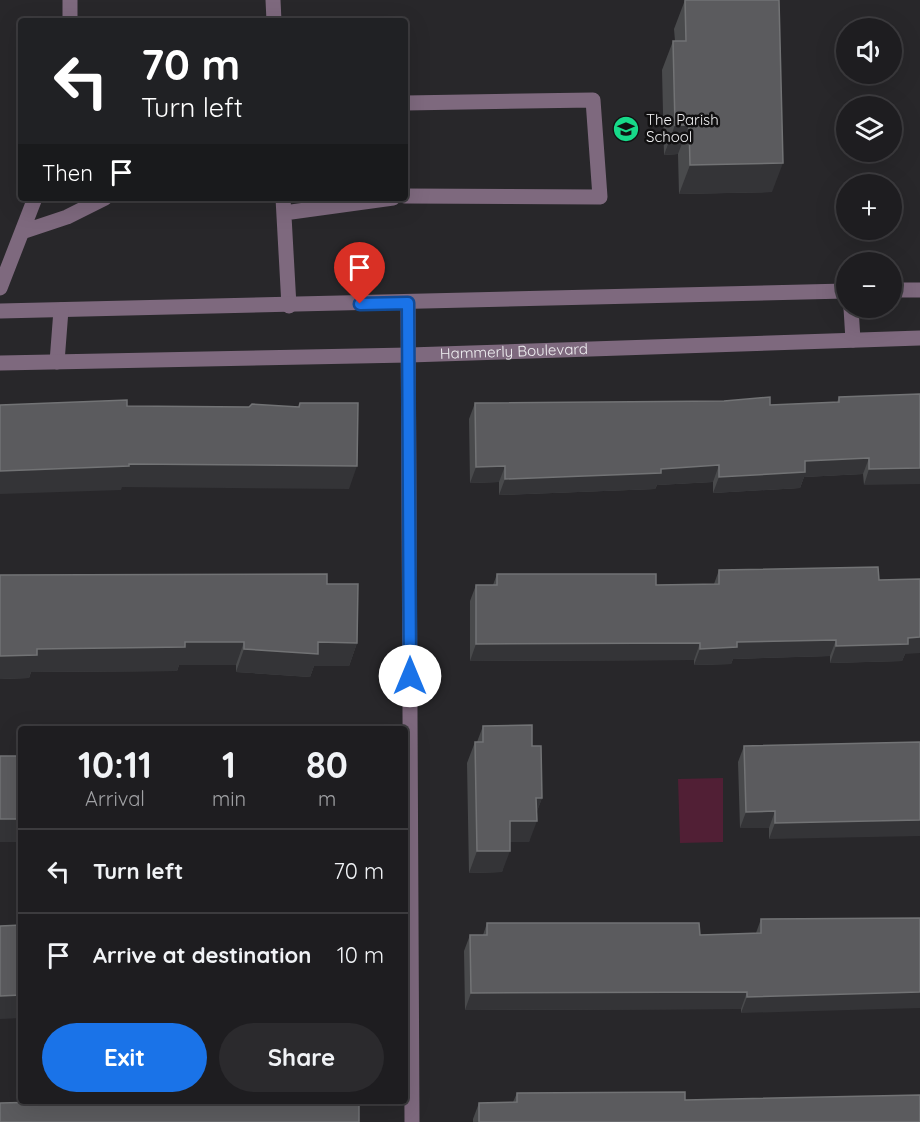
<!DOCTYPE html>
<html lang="en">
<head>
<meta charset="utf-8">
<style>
	:root { --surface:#1e1d20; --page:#2b2a2d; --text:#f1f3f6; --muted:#a1a2a5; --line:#3c3b3e; --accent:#1a73e8 }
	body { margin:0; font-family:Quicksand,sans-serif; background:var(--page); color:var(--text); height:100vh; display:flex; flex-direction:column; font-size:22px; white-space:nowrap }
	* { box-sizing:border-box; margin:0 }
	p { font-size:20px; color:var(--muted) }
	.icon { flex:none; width:33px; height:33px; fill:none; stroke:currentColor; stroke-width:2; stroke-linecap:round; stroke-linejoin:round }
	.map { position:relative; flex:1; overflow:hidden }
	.sheet { position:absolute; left:18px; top:726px; width:390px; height:378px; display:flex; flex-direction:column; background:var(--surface); border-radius:6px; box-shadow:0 6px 24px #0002,0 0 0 2px var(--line) }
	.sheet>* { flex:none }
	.banner { position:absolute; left:18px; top:18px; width:390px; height:183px; border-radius:6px; box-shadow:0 6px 24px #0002,0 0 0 2px var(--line); background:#202124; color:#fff; overflow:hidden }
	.tools { position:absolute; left:836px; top:18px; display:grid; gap:12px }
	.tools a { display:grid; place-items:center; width:66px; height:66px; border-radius:50%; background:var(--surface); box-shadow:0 6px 24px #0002,0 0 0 2px var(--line); font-size:30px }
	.pin { position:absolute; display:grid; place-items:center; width:51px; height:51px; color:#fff; margin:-62px -26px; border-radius:50% 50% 50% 0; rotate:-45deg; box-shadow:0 0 6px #0007 }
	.pin .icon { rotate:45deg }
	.me { position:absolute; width:66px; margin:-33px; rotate:0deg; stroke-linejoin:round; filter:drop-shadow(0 0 4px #0008) }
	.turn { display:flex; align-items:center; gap:21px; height:126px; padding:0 24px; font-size:27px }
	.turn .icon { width:78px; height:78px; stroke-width:2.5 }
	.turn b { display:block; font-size:42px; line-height:51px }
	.then { display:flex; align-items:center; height:57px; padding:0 24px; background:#0003; gap:12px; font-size:22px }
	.eta { display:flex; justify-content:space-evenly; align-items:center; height:102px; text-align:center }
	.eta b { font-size:36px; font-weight:800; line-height:42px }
	.primary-button { display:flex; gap:12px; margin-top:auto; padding:12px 24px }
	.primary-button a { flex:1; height:69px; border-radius:36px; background:var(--accent); color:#fff; font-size:24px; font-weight:800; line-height:69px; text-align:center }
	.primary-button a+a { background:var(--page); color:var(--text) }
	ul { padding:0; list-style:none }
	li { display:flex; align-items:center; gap:18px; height:84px; padding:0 24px; border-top:2px solid var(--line) }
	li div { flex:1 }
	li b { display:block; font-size:22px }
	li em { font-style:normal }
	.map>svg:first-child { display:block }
	.green { fill:#511f35 }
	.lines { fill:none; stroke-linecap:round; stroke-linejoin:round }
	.minor { stroke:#7e697e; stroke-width:15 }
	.tertiary { stroke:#7e697e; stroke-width:15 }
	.wall { fill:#494a4c }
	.shaded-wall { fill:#343437 }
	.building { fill:#5b5b5e; stroke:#727375; stroke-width:1.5 }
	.route-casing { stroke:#114b97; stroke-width:15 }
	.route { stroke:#1a73e8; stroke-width:10 }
	.labels { text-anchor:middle; stroke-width:5; stroke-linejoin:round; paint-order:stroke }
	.poi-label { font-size:15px; fill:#f0f0f2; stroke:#111011; text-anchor:start }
	.street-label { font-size:15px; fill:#f0f0f2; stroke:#111011 }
</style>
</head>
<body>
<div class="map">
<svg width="920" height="1122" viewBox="0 0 920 1122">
	<rect width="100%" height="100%" fill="#28272a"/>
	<path class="green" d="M723,778v64l-43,1 -2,-64z"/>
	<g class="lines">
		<path class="minor" d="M273,0l1,21
			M70,21v-21
			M405,103l188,-3 7,97 -195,-1
			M283,198l6,108
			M284,213l109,-15
			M22,232l45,-15 38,-19
			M0,288l35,-90
			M408,303l4,819"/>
		<g class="tertiary">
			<path d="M891,290h29"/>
			<path d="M851,308l2,32"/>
			<path d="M0,311l846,-20"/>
			<path d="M57,362l4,-52"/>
			<path id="s1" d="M0,363l409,-8 511,-17"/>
		</g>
	</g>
	<path class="wall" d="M685,0l87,192 -93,2 -1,-40 -14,1 -2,-85 11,-29h2l-1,-12z
		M920,394l-56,91 -1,-11 -59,3 -4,11 -87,5v-11l-56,3 -2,4 -156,6v-13l-29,1 -1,-64 6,-16 295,2 67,-3 2,-5z
		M719,570l160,10 26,74 -3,7 -72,2v-7l-97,3 -2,5 -37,1v-5l-224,1v-60l6,-16h17l4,-11 159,11 58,-1z
		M327,584l30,59 -8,23h-35l-4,11 -74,-5v-7h-57l-2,6 -146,1 -2,6 -29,1z
		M483,726l49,20 10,52 -6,15 -7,29h-19l-8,30 -33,1 -2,-110 8,-21h2z
		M920,742l-151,97v-11h-29l-2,-66 6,-16z
		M920,918l-179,95v-4l-276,1 -1,-59 6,-16h13l4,-12 213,12 56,-2 5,-14z
		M517,1093l168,7 235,22h-447v-3l6,-16 34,-1z"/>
	<path class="shaded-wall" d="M675,125h14l-11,29 -14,1z
		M783,163l-11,29 -93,2 11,-29z
		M869,458l-6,16 -59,3 -4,11 -87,5 6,-16 86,-16z
		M129,464l228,2 -8,23 -227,-2 -1,3 -121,4v-23z
		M719,465l-6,17 -56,3 -2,4 -156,6 6,-16z
		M505,466l-6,16 -29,1 6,-16z
		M920,468v16l-56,1 5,-16z
		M920,637v16l-15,1 -3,7 -72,2 6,-17 72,-8z
		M836,640l-6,16 -97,3 -2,5 -37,1 6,-16 37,-7z
		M185,642h59l-8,23h-57l-2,6 -146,1 -2,6 -29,1v-23l37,-7z
		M318,642l39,1 -8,23h-35l-4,11 -74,-5 8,-23z
		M700,643l-6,17 -224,1 6,-17z
		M536,798h6l-8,22z
		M775,811l-6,17h-29l6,-16z
		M0,819h21v23h-21z
		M920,820v16l-151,3 6,-16z
		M510,821h27l-8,21h-27z
		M477,851h33l-8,21 -33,1z
		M747,992l-6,17 -276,1 6,-17z
		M920,992v16l-179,5 6,-16z
		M21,995v23l-21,1v-23z"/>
	<path class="building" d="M685,0h94l4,163 -93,2 -1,-40h-14l-2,-84h13z
		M920,394v74l-51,1v-11l-64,3v11l-86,5v-12l-58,4v4l-156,6v-13l-29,1 -1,-64 249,-2 46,-4v8l69,-3v-5z
		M127,400v6l122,1 3,-3 47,3 1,-4h58l-1,63 -228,-2v2l-129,5v-66z
		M878,567l1,13 41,-1v58l-12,1v6l-72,2v-6l-99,2v5l-37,2v-6l-224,1v-59h21v-11h159v11l63,-1v-14z
		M327,574v10h31l-1,59 -39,-1v12l-74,-5v-7h-59v5l-148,2v6l-37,1v-81z
		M532,725v21h9l1,52h-6l1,23h-27v30h-33l-2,-109h8v-16z
		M920,742v78l-145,3v-12l-29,1 -2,-66z
		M0,756h21v63h-21z
		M920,918v74l-173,5v-5l-276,1 -1,-58h17v-12h212l1,12 61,-2v-14z
		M21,925v70l-21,1v-70z
		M685,1092v8l235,-5v27h-441v-19l38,-1v-9z
		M83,1101h49v4h56v-4h140v2h31v19h-359v-19z"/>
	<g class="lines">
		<g class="route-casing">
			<path id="route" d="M360,304l48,-1 2,373"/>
		</g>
		<use href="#route" class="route"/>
	</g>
	<defs>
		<g id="school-disc" transform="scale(1.35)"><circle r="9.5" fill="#17d989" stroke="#111011"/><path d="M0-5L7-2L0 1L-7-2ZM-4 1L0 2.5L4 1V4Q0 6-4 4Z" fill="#111"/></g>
	</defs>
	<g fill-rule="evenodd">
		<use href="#school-disc" x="626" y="129"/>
	</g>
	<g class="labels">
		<g class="poi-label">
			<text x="646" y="125">The Parish<tspan x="646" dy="17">School</tspan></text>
		</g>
		<g class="street-label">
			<text dy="5" stroke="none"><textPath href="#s1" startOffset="514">Hammerly Boulevard</textPath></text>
		</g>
	</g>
</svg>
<div class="tools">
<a><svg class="icon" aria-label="sound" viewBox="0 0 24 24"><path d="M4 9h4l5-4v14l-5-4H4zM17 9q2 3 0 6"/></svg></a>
<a><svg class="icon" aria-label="layers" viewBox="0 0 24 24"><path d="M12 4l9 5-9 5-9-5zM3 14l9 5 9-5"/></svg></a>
<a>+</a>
<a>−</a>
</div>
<div class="pin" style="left:360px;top:304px;background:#d93025"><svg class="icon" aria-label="arrive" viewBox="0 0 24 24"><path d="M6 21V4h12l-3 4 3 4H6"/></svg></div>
<svg class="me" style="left:410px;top:676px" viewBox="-20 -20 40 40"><circle r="19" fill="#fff"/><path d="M0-13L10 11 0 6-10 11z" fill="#1a73e8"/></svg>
<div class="banner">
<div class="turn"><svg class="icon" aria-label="left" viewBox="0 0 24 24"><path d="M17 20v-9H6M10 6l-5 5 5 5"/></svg><div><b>70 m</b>Turn left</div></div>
<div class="then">Then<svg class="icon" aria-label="arrive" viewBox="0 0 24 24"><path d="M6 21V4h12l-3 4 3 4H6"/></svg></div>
</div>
<section class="sheet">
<div class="eta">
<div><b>10:11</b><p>Arrival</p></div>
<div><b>1</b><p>min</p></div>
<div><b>80</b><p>m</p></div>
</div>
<ul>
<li><svg class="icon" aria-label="left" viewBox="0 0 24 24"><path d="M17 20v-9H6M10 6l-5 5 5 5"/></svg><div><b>Turn left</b></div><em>70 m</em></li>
<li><svg class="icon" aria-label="arrive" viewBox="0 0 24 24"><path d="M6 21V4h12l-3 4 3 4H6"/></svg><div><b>Arrive at destination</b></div><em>10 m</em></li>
</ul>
<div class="primary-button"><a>Exit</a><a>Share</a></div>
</section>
</div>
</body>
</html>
